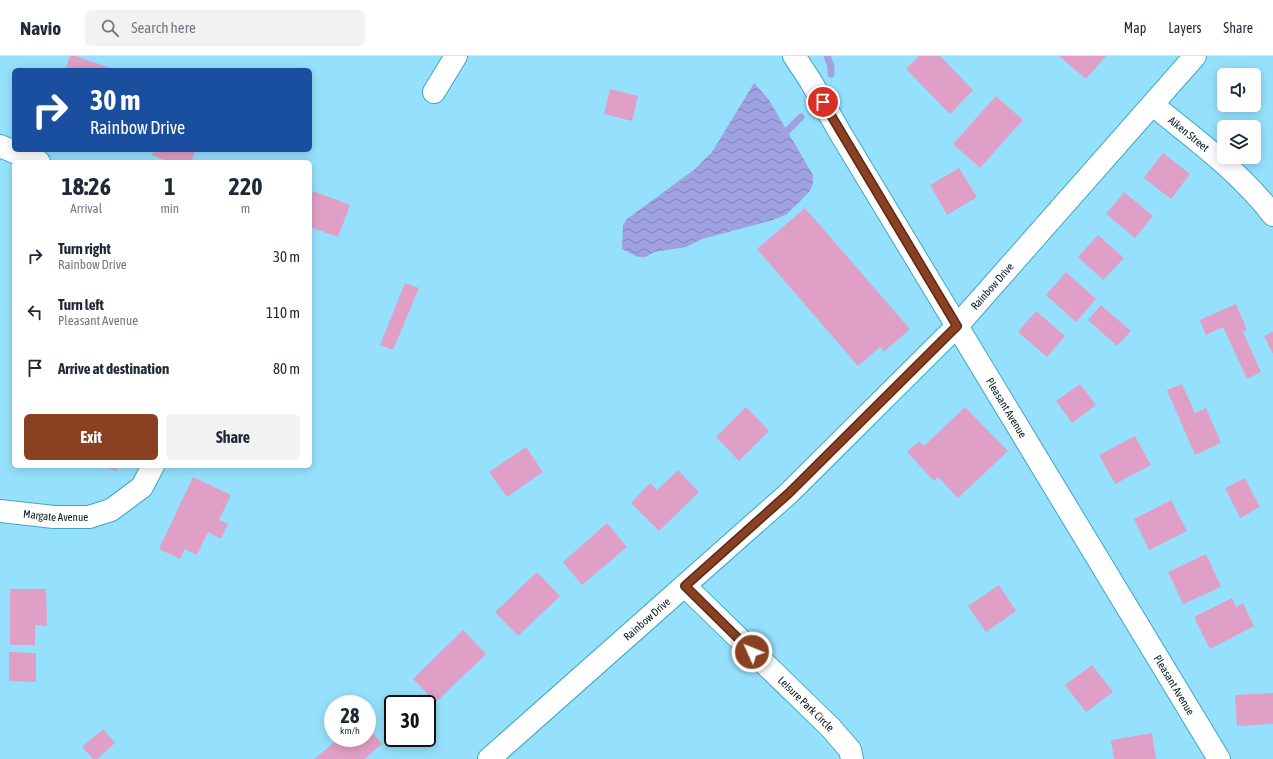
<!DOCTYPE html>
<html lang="en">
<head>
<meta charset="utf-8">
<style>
	:root { --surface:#fff; --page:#f2f2f3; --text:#1f2937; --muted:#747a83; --line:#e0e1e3; --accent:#894122 }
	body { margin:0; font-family:"Asap Condensed",sans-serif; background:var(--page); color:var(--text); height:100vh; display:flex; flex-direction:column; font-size:15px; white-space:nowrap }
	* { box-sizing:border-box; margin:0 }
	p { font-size:13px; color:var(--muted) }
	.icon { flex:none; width:22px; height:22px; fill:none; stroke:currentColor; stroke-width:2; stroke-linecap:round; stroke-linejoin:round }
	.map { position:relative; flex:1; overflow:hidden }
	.sheet { position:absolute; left:12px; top:104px; width:300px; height:308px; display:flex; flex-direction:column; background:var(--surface); border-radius:6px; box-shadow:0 2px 10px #0003 }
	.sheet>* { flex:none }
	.hud { position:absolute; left:12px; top:12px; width:300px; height:84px; border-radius:6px; box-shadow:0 2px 10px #0003; background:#1a4fa0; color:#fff; overflow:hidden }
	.controls { position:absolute; left:1217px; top:12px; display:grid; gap:8px }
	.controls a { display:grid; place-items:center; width:44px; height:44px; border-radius:6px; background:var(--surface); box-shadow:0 2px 10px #0003; font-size:20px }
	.speed { position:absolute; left:324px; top:639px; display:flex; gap:8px; font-size:20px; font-weight:700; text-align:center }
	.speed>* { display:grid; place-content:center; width:52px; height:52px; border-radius:50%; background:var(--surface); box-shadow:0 2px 10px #0003; line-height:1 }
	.speed small { font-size:10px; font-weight:400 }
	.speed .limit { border:2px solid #111; border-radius:6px; background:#fff; color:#111 }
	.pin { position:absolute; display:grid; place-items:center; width:34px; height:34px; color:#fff; margin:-17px; border:2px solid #fff; border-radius:50%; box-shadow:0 1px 4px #0007 }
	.me { position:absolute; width:44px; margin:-22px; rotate:314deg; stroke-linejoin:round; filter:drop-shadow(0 0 3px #0008) }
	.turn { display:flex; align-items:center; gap:14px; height:84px; padding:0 12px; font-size:18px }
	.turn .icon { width:52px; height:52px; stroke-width:2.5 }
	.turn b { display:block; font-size:28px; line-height:34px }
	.eta { display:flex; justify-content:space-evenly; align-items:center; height:68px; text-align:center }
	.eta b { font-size:24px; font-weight:700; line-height:28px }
	.button { display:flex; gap:8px; margin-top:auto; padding:8px 12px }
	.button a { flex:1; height:46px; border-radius:6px; background:var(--accent); color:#fff; font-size:16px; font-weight:700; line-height:46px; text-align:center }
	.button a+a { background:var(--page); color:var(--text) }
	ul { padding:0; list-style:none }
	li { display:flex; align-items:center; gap:12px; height:56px; padding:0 12px }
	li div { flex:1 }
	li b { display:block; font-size:15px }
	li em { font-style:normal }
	header { display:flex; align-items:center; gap:24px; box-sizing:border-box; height:56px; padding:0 20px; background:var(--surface); border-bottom:1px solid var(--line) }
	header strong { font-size:19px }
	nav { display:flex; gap:22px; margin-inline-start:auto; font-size:14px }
	.search { width:280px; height:36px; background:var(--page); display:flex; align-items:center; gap:10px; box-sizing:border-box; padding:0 14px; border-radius:6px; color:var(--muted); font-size:15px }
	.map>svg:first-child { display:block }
	.water { fill:url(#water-waves) }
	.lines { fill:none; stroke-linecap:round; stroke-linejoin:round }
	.stream { stroke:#9fa1e0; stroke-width:7 }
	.building { fill:#e09fc6 }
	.minor-casing { stroke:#3da6c7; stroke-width:24 }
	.major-casing { stroke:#3da6c7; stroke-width:24 }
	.minor { stroke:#fff; stroke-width:22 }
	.major { stroke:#fff; stroke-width:22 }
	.route-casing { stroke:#592a16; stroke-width:10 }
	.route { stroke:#894122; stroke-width:7 }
	.labels { text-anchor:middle; stroke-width:4; stroke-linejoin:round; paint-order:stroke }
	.street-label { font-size:11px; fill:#02171e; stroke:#95e1fd }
</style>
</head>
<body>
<header>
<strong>Navio</strong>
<div class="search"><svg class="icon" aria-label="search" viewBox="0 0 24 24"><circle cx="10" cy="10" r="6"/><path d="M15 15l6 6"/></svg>Search here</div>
<nav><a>Map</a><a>Layers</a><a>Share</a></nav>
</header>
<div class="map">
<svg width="1273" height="703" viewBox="0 0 1273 703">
	<defs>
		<pattern id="water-waves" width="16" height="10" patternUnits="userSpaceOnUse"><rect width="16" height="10" fill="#9fa1e0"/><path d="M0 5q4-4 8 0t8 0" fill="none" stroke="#7f82b5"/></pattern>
	</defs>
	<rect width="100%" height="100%" fill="#95e1fd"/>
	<path class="water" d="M754,27l15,17 44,75v8l-3,8 -23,23 -14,6 -71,19 -16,8 -32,5 -8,5h-8l-16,-8 1,-24 4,-6 68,-50 17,-17z"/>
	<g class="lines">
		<path class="stream" d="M827,0l4,10v8
			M781,81l20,-20"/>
	</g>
	<path class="building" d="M70,0h6l40,14h-51z
		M919,0h21l33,34 -23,24 -44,-45z
		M1059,0h47l-20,23z
		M610,33l28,7 -6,25 -28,-7z
		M996,40l27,24 -43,48 -27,-24z
		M154,94h42l-5,12h-21l-18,-7z
		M1163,97l27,21 -19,25 -27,-21z
		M959,112l18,29 -30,18 -17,-30z
		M313,135l37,14 -12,32 -28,-10v-27z
		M1124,136l29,24 -18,22 -29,-24z
		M805,152l105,121 -26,23 -4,-5 -22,19 -101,-117z
		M1098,179l26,23 -21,22 -25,-23z
		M1066,216l30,27 -20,23 -30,-27z
		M405,227l14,5 -26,62 -13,-5z
		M1236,248l11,26 -4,2 18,40 -14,7 -24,-52 -17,8 -6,-15z
		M1101,249l30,26 -14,15 -29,-26z
		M1036,255l29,25 -18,21 -29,-25z
		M1273,276v22l-9,-18z
		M1080,328l16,21 -24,18 -16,-22z
		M1182,328l13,29 11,-5 15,35 -26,12 -28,-65z
		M746,351l23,24 -30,30 -23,-24z
		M965,351l43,44 -50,47 -20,-21 -4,4 -27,-29 12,-11 5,5z
		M1135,380l16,29 -36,19 -16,-29z
		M526,391l17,25 -36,25 -18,-25z
		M103,410h15l-2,5z
		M678,414l21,22 -40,39 -28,-28 19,-20 7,7z
		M193,421l38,18 -12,25 9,4 -7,15 -13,-7 -11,23 -12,-6 -5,10 -21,-10z
		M1245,422l15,29 -20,11 -15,-30z
		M1171,444l16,31 -38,19 -15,-31z
		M607,467l20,24 -45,38 -19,-23z
		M1206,498l15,33 -38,17 -15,-32z
		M537,516l23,24 -42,40 -23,-24z
		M999,529l17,26 -30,21 -18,-26z
		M10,533h36l1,37 -12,-1v20h-25z
		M1232,542l4,9 7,-4 11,23 -44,23 -16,-32z
		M463,574l23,24 -50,48 -23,-23z
		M9,596l27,1v29l-27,-1z
		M1092,609l21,27 -27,20 -21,-27z
		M1273,637v31l-36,2 -2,-31z
		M367,670l15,18 -18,15h-50l26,-21h27z
		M103,673l12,14 -18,16h-4l-11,-12z
		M1152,677l4,26h-42l-3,-19z"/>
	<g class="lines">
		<g class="minor-casing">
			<g id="minor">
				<path id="s1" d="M794,0l16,24 32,56 377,623"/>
				<path d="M434,36l22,-36"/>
				<path id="s2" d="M1153,49c42,34 87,67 120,110"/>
				<path d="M0,90l39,16"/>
				<path id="s3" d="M0,455l54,6h35l22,-7 31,-23 11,-21"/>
				<path id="s4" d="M685,530l146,142 19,22 2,9"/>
			</g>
		</g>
		<g class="major-casing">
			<g id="major">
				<path id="s5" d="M489,703l300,-266 168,-167 238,-270"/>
			</g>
		</g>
		<use href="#minor" class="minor"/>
		<use href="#major" class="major"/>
	</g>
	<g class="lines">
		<g class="route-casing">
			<path id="route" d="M752,596l-67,-66 104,-93 168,-167 -134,-224"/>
		</g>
		<use href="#route" class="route"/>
	</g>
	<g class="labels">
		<g class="street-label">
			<text dy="4" stroke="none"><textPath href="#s2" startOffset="46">Aiken Street</textPath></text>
			<text dy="4" stroke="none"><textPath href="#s5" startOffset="691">Rainbow Drive</textPath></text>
			<text dy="4" stroke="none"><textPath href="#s1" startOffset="411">Pleasant Avenue</textPath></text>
			<text dy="4" stroke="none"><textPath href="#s3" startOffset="56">Margate Avenue</textPath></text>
			<text dy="4" stroke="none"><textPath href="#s5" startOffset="211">Rainbow Drive</textPath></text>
			<text dy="4" stroke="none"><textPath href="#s1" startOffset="735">Pleasant Avenue</textPath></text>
			<text dy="4" stroke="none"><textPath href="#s4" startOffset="169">Leisure Park Circle</textPath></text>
		</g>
	</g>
</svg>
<div class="controls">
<a><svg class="icon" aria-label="sound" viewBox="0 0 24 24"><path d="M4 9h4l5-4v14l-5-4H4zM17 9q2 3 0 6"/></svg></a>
<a><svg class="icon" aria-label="layers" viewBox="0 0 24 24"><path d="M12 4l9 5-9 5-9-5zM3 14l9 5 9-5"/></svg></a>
</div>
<div class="speed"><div>28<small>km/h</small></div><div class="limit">30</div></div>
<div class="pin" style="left:823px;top:46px;background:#d93025"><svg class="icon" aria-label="arrive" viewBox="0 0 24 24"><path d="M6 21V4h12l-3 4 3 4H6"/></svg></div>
<svg class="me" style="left:752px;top:596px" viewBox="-20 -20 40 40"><circle r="17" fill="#894122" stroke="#fff" stroke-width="3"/><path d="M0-11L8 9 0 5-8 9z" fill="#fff"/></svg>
<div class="hud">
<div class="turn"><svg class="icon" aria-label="right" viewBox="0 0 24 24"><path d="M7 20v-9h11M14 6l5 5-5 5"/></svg><div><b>30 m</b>Rainbow Drive</div></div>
</div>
<section class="sheet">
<div class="eta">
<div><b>18:26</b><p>Arrival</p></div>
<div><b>1</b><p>min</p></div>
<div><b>220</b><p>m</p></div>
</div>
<ul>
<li><svg class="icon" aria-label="right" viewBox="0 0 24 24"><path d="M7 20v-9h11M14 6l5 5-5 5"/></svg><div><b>Turn right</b><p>Rainbow Drive</p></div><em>30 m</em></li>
<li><svg class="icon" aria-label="left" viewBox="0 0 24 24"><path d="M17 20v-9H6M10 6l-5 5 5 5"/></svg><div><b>Turn left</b><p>Pleasant Avenue</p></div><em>110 m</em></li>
<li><svg class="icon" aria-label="arrive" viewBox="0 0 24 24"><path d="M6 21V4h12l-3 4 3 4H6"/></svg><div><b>Arrive at destination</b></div><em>80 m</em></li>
</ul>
<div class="button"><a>Exit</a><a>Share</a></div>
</section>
</div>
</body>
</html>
